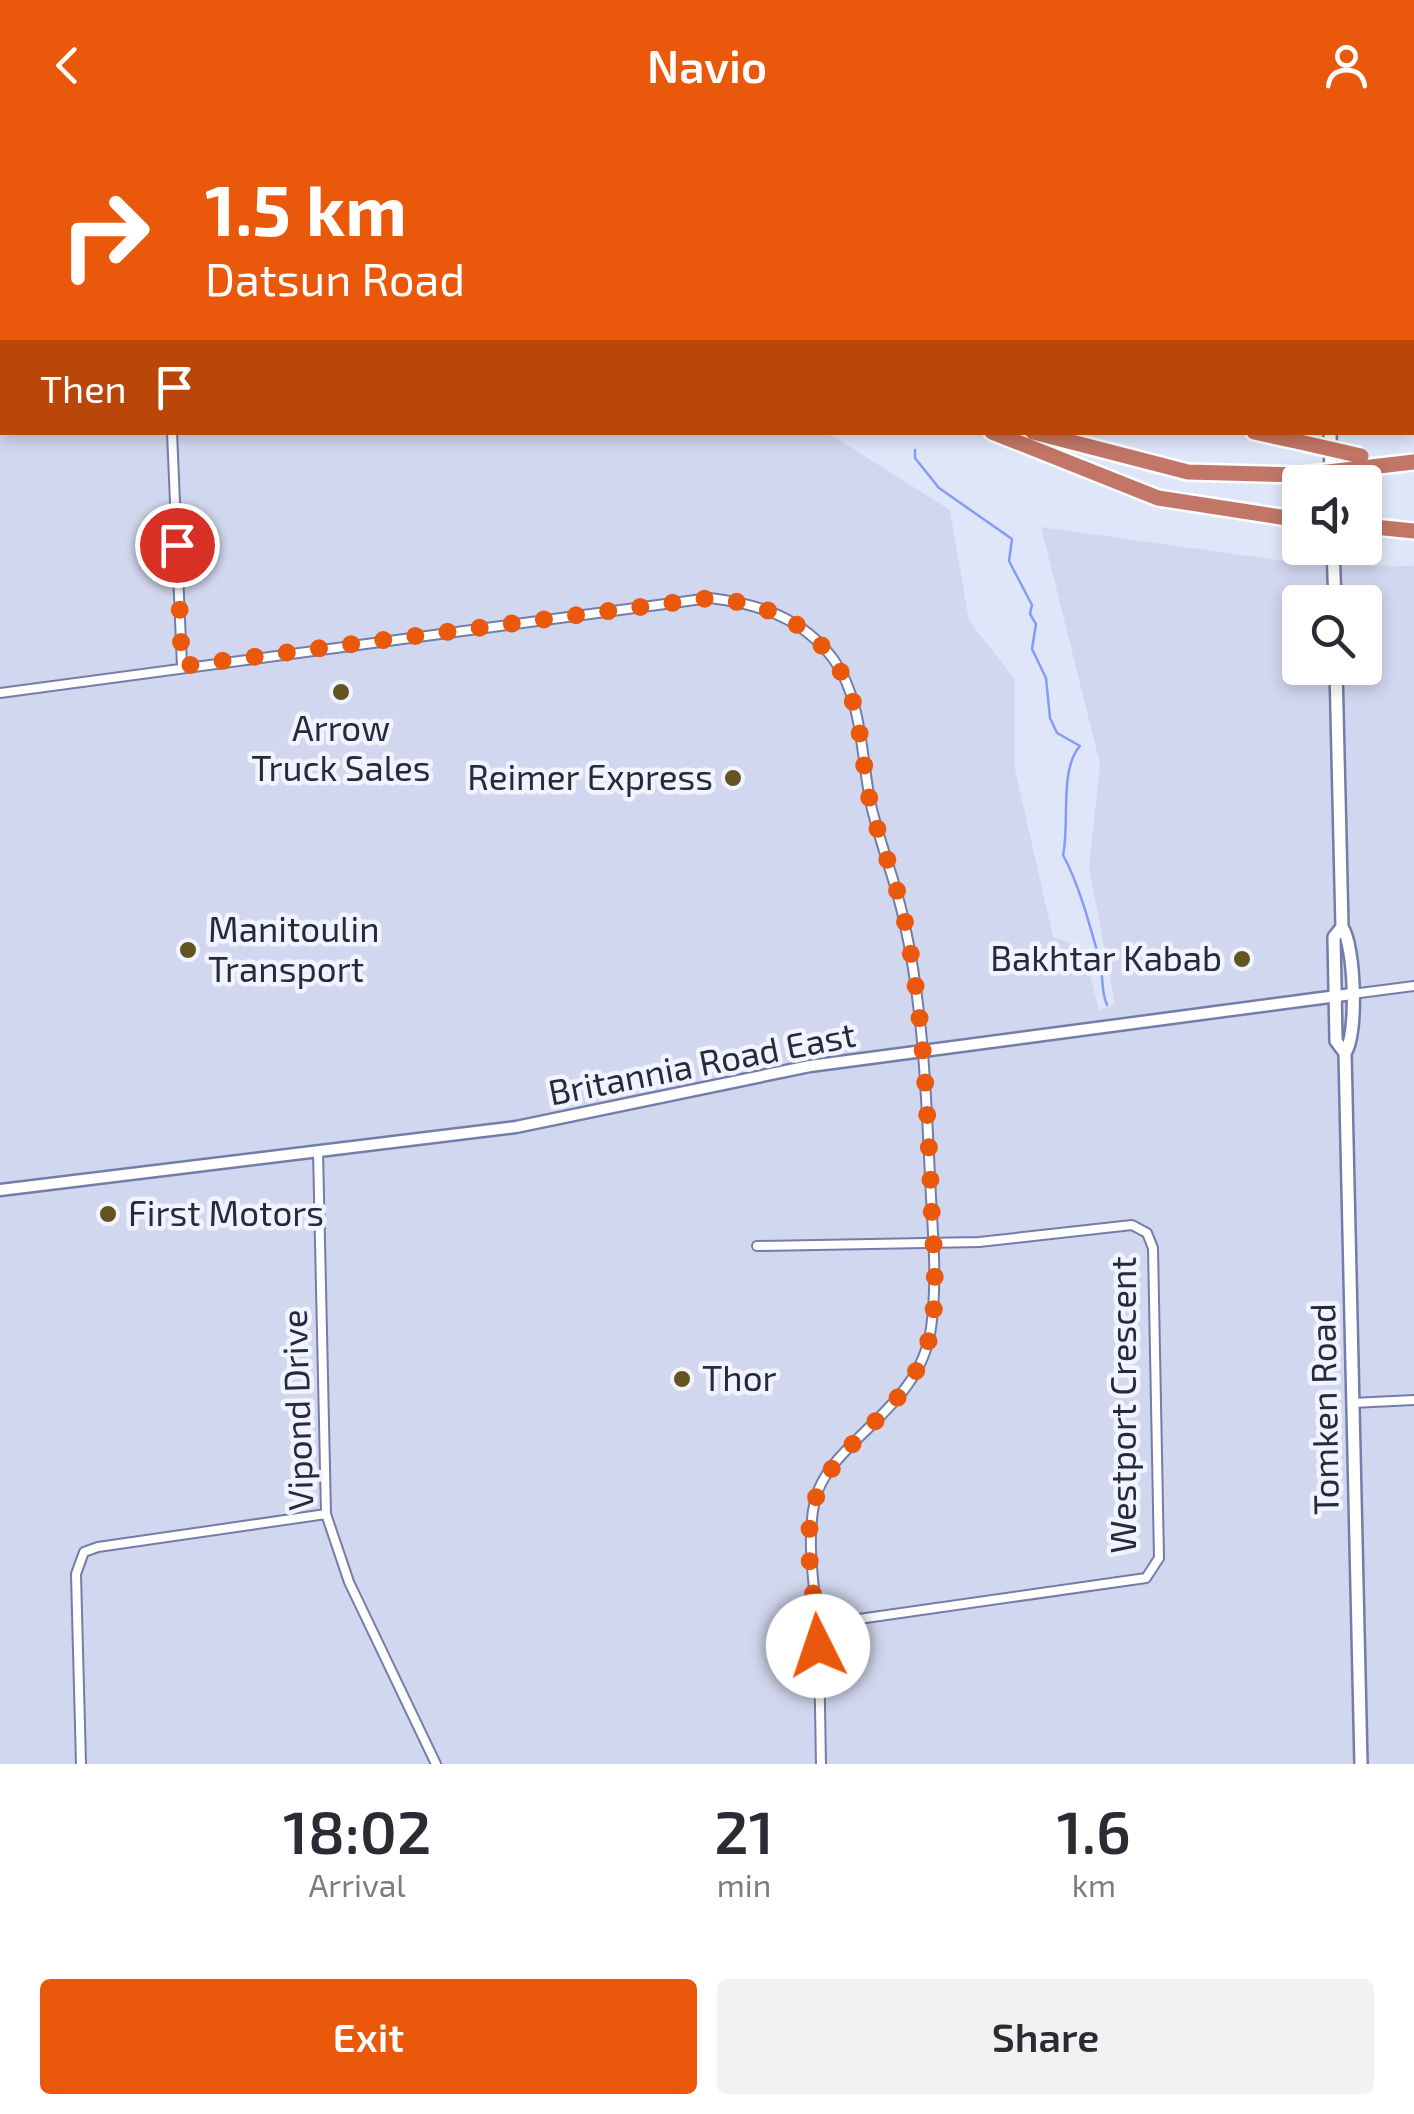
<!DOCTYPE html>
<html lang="en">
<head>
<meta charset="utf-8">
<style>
	:root { --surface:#fff; --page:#f2f2f3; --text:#2b2b33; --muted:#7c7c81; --accent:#ea580c }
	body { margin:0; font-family:"Exo 2",sans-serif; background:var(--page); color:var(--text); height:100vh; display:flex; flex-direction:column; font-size:38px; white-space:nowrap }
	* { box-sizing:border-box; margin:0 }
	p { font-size:32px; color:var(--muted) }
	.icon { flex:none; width:55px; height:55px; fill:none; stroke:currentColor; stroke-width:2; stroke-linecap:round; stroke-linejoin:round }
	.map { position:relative; height:1634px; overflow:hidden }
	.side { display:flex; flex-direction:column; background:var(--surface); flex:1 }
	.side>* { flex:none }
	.guide { position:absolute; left:0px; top:0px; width:1415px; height:305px; box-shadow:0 5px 15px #0003; background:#ea580c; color:#fff; overflow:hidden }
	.tools { position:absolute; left:1282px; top:335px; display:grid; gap:20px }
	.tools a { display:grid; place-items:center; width:100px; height:100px; border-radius:10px; background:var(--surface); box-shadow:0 5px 15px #0003; font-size:50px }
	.pin { position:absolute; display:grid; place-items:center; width:85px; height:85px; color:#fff; margin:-42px; border:5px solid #fff; border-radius:50%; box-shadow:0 2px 10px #0007 }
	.me { position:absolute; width:110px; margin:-55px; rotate:356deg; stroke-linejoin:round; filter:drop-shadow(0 0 8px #0008) }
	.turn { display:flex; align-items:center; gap:35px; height:210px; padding:0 40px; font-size:45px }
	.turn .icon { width:130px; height:130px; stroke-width:2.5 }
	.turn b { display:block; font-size:70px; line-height:85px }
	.then { display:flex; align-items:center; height:95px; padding:0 40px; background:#0003; gap:20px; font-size:38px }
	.eta { display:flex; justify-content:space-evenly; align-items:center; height:170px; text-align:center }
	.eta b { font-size:60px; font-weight:600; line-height:70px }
	.button { display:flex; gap:20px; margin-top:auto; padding:20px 40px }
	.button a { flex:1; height:115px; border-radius:10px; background:var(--accent); color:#fff; font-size:40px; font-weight:600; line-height:115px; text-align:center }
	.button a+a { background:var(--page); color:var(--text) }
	header { display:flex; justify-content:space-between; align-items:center; height:130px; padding:0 40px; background:var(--accent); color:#fff; font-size:45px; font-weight:600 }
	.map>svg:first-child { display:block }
	.built { fill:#d1d7ee; fill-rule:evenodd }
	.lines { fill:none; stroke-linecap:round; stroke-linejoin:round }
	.stream { stroke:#869bf4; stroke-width:2.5 }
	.minor-casing { stroke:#727ea9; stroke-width:12 }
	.tertiary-casing { stroke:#727ea9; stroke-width:15 }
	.secondary-casing { stroke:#727ea9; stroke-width:16 }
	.motorway-casing { stroke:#fff; stroke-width:20 }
	.minor { stroke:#fff; stroke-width:8 }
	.tertiary { stroke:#fff; stroke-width:10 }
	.secondary { stroke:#fff; stroke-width:11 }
	.motorway { stroke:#c17667; stroke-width:15 }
	.motorway-bridge-casing { stroke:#fff; stroke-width:20; stroke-linecap:butt }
	.motorway-bridge { stroke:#c17667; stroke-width:15 }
	.route { stroke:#ea580c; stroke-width:18; stroke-dasharray:0 32.4 }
	.poi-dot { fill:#635421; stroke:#f1f4fe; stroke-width:4 }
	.labels { text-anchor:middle; stroke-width:9; stroke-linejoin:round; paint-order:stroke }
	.poi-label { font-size:35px; fill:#252a3c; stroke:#f1f4fe; text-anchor:start }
	.street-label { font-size:35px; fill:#252a3c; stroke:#f1f4fe }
</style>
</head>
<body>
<header><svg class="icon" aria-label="back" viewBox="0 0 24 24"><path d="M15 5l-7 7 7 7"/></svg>Navio<svg class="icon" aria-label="person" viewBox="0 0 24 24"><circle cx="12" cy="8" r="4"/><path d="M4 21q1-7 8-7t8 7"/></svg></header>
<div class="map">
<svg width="1414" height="1634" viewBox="0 0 1414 1634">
	<rect width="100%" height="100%" fill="#e0e6fa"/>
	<path class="built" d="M0,165l2,137 826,1 122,77 19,111 46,58v90l38,168 30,11 16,62 16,-6 -26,-137 11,-103 -59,-237 272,38 101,1v1198h-1414zM1300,472h65v66h-65z"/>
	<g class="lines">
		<path class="stream" d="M915,320v8l24,30 73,51 -3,22 23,44 -2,9 6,10 -4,25 14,29 4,40 7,15 23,13c-21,23 -10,78 -17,109 16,29 27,71 36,103 5,16 1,31 8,47"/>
		<g class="minor-casing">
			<path id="minor" d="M172,302l10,234
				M0,563l710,-95c50,6 93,20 124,62 29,41 27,98 37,145 9,39 25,77 33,116 19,85 22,170 26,256 2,49 8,102 1,151 -11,82 -101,112 -116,172 -9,39 -1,81 2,121 3,47 3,95 4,143
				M1352,864l62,-8
				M318,1021l8,363 23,68 87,182
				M757,1116l222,-4 153,-17 15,8 6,15 6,310 -13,20 -329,47
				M1352,1273l62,-3
				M81,1634l-5,-190 8,-22 14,-5 228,-33"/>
		</g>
		<g class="tertiary-casing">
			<path id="tertiary" d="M0,1060l516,-63 294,-61 542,-72"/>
		</g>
		<g class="secondary-casing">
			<path id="secondary" d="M1322,0v2
				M1330,302l1,50
				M1333,418l2,54
				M1336,538l6,259c13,18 16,109 3,126l16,711
				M1342,797l-8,10 2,104 9,12"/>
		</g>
		<g class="motorway-casing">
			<path id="motorway" d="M182,0l7,2
				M259,0l8,2
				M441,0l10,2
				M539,0l10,2
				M756,0l16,2
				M1162,0l19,2
				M1412,9h2
				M1412,54h2
				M1412,107l2,1
				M1412,136h2
				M1412,227h2
				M1412,253h2
				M992,302l166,66 142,22
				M1033,302l155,40 114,3
				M1254,302l46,10
				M1365,396l49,5"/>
		</g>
		<use href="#minor" class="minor"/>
		<use href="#tertiary" class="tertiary"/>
		<use href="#secondary" class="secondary"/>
		<use href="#motorway" class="motorway"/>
		<g class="motorway-bridge-casing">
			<path id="motorway-bridge" d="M1300,312l61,14
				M1302,345l112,-13"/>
		</g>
		<use href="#motorway-bridge" class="motorway-bridge"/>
	</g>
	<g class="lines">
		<path class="route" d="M177,415l5,121 528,-68c50,5 94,20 124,63 29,41 26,97 37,145 10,39 26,77 34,116 18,90 22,180 26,271 1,44 8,94 0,137 -15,79 -87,101 -114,165 -18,43 0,105 1,151"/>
	</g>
	<g class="poi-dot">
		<circle cx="341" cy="562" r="10"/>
		<circle cx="733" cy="648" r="10"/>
		<circle cx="188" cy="820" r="10"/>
		<circle cx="1242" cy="829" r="10"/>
		<circle cx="108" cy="1084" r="10"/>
		<circle cx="682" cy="1249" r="10"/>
	</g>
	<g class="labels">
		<g class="poi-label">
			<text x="341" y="611" text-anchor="middle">Arrow<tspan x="341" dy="40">Truck Sales</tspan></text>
			<text x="713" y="660" text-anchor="end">Reimer Express</text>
			<text x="208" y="812">Manitoulin<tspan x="208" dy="40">Transport</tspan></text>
			<text x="1222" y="841" text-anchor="end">Bakhtar Kabab</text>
			<text x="128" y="1096">First Motors</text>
			<text x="702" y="1261">Thor</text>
		</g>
		<g class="street-label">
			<text transform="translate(702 934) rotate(-11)" y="12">Britannia Road East</text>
			<text transform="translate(1124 1275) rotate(-90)" y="12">Westport Crescent</text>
			<text transform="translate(1325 1279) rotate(-91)" y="12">Tomken Road</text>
			<text transform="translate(298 1280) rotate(-92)" y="12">Vipond Drive</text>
		</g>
	</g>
</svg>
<div class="tools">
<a><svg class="icon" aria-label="sound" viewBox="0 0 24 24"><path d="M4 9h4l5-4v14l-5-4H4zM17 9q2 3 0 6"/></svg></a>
<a><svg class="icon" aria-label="search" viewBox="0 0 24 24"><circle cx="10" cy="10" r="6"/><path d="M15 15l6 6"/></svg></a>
</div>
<div class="pin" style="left:177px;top:415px;background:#d93025"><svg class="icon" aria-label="arrive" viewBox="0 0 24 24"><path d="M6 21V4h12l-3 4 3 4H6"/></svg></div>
<svg class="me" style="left:818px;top:1516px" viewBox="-20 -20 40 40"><circle r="19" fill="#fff"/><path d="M0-13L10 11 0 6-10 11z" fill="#ea580c"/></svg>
<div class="guide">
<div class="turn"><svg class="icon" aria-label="right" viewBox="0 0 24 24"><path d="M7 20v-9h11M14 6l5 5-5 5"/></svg><div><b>1.5 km</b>Datsun Road</div></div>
<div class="then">Then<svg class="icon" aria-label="arrive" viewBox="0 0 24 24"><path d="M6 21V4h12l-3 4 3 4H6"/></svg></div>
</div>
</div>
<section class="side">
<div class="eta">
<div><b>18:02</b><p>Arrival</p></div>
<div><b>21</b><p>min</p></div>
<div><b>1.6</b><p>km</p></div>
</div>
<div class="button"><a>Exit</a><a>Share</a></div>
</section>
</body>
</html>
